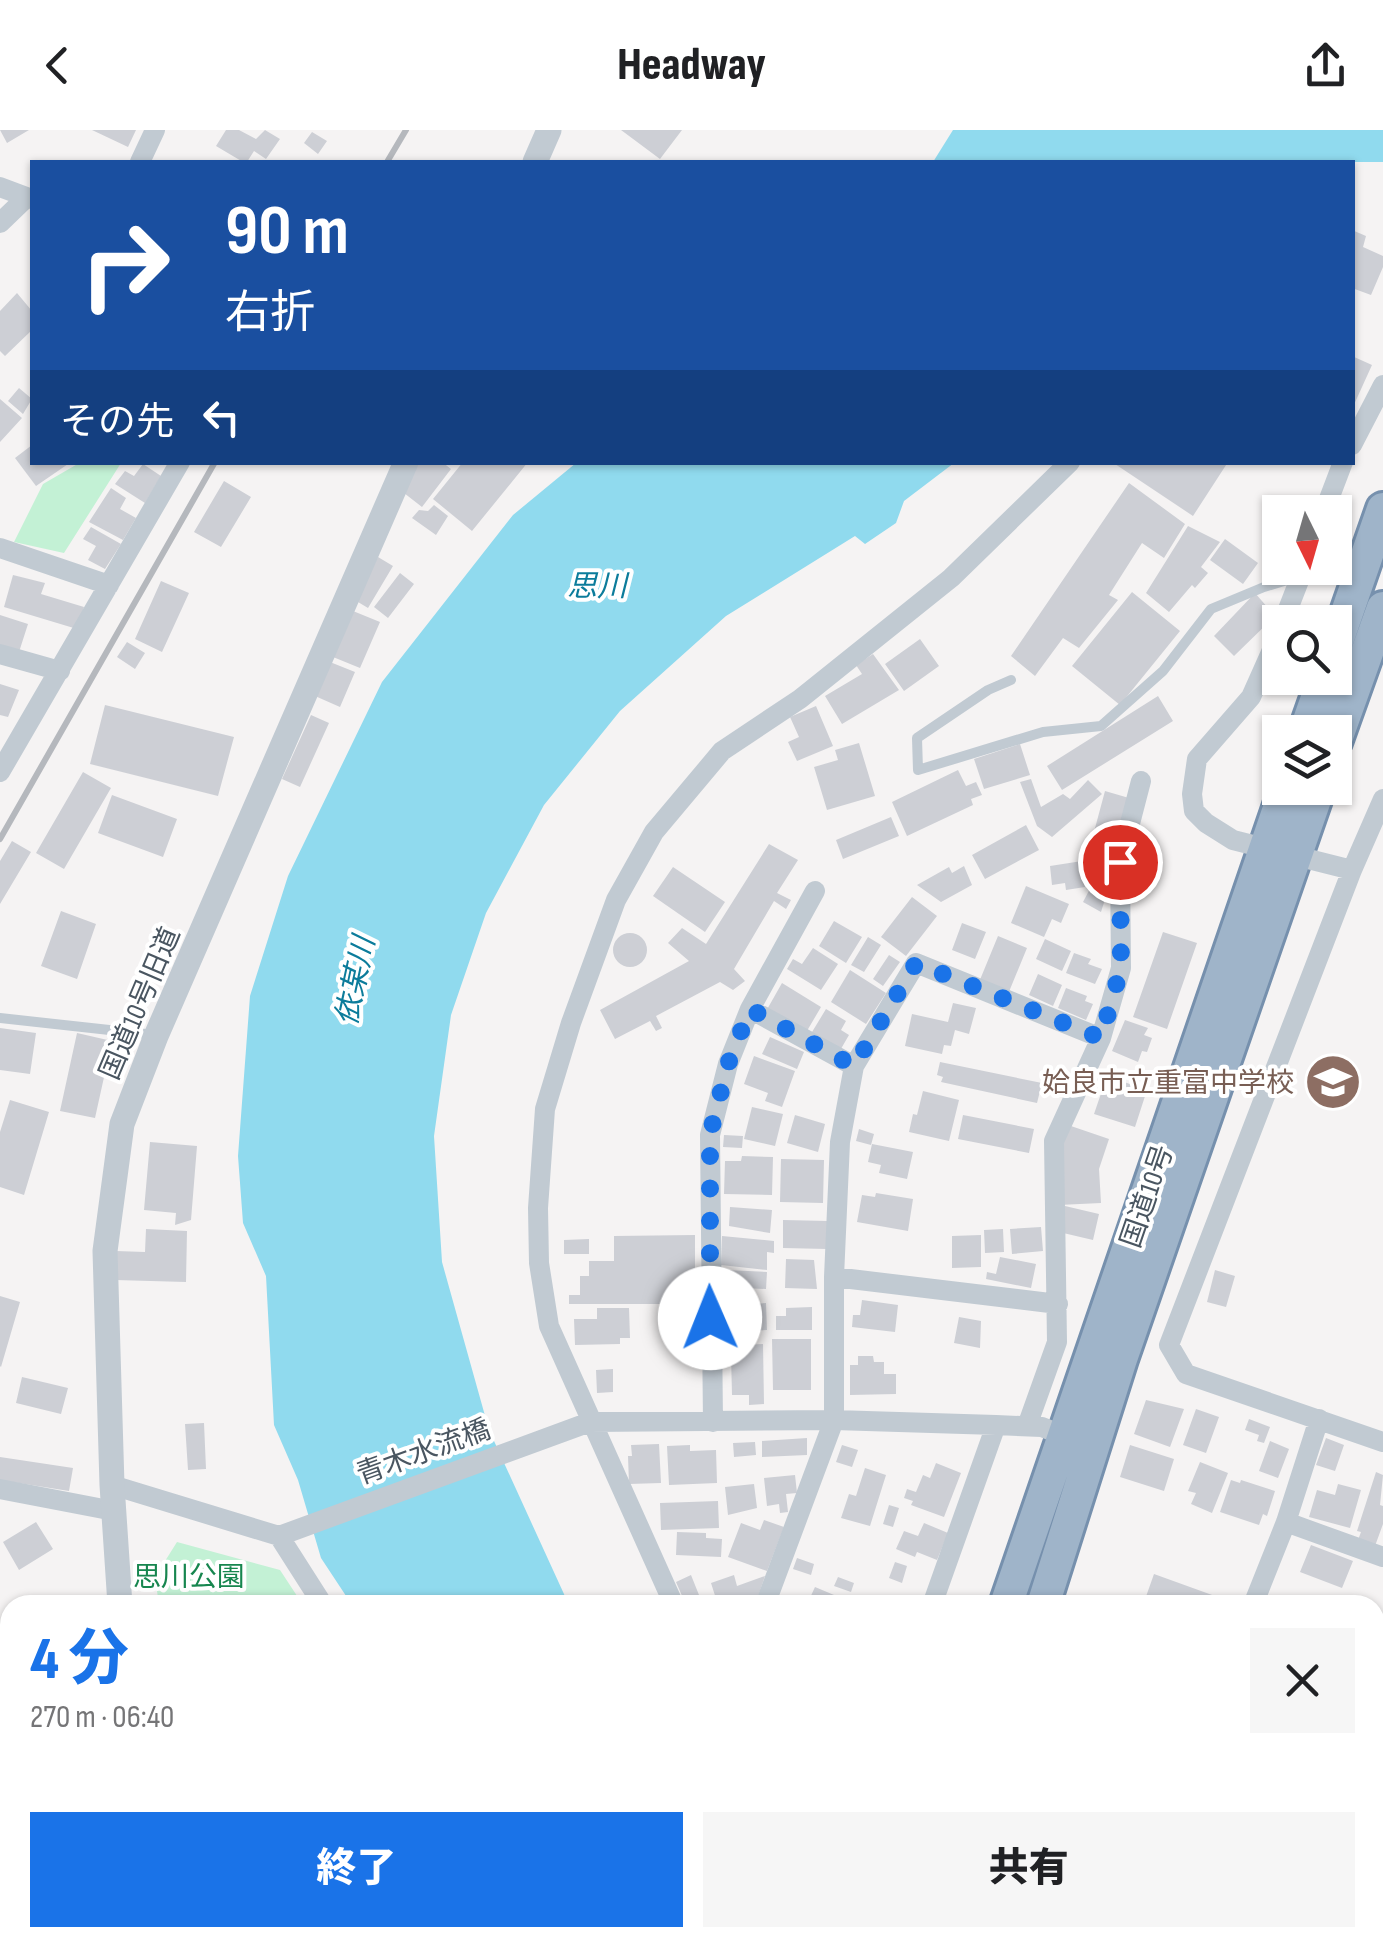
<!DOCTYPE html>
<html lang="ja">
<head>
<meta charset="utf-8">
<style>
	:root { --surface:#fff; --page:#f6f6f6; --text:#202124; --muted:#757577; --accent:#1a73e8 }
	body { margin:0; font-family:"Sofia Sans Condensed","Noto Sans JP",sans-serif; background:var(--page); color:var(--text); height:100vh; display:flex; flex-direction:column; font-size:38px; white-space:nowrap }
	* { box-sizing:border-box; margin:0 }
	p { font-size:32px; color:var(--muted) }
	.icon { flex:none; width:55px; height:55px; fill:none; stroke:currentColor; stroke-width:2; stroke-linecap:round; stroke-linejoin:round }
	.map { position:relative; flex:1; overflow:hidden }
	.details { position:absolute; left:0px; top:1465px; width:1385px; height:352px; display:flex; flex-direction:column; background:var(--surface); border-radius:30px 30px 0 0; box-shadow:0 2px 8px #0004 }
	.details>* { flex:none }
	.top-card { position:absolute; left:30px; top:30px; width:1325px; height:305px; border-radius:0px; box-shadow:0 2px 8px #0004; background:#1a4fa0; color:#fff; overflow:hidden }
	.needle { width:65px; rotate:175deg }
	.fabs { position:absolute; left:1262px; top:365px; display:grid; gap:20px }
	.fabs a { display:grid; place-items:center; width:90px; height:90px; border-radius:0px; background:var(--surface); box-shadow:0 2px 8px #0004; font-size:50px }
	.pin { position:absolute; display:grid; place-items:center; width:85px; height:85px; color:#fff; margin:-42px; border:5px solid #fff; border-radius:50%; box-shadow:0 2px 10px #0007 }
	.me { position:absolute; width:110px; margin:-55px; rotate:359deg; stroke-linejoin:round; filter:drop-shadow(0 0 8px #0008) }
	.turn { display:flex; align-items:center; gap:35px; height:210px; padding:0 30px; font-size:45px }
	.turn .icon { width:130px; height:130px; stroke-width:2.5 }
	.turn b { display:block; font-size:70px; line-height:85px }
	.then { display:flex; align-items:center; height:95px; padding:0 30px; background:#0003; gap:20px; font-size:38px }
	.round { display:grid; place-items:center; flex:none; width:105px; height:105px; border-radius:0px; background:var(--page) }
	.summary { display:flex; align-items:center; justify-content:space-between; height:170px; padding:0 30px }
	h1 { font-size:60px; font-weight:800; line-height:75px; color:var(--accent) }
	.cta { display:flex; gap:20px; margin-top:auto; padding:20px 30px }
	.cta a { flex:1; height:115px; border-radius:0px; background:var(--accent); color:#fff; font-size:40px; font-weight:800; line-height:115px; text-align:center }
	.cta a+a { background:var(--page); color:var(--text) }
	header { display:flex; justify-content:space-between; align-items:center; height:130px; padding:0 30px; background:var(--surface); font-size:45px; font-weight:800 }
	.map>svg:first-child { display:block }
	.green { fill:#c3f1d5 }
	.water { fill:#90daee }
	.building { fill:#cdcfd5 }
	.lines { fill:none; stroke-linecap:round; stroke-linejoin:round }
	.trunk-casing { stroke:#7690ad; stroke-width:38 }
	.service { stroke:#c1cad2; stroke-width:10 }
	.minor { stroke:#c1cad2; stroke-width:20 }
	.tertiary { stroke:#c1cad2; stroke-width:25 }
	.trunk { stroke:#9fb4c9; stroke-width:32 }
	.rail { stroke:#b5b8bd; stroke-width:6 }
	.route { stroke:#1a73e8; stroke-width:18; stroke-dasharray:0 32.4 }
	.labels { text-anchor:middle; stroke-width:8; stroke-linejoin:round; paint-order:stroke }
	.street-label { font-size:28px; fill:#4a5661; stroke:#fff }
	.education-label { font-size:28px; fill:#785e54; stroke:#fff; text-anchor:end }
	.park-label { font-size:28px; fill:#17864f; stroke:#fff }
	.water-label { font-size:30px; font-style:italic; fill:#0c7c9b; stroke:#fff }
</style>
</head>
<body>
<header><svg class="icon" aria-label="back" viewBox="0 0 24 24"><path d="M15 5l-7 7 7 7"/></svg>Headway<svg class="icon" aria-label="share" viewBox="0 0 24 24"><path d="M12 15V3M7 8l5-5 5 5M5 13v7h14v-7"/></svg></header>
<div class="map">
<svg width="1383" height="1816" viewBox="0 0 1383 1816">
	<rect width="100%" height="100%" fill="#f5f3f3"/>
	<path class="green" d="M81,332l40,1 -57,90 -50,-11 29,-58z
		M177,1412l103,28 23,35h-144l-4,-28z
		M188,1808h329l6,8h-336z"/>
	<path class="water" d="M953,0h430v32h-450z
		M576,333h378l-50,38 -8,22 -31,21 -10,-8 -129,80 -106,95 -76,94 -58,108 -35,102 -17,121 8,126 47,168 80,175h-217l-31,-47 -23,-78 -24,-55 -8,-149 -23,-53 -5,-67 12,-160 38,-120 94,-194 131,-167z
		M576,1808h166l6,8h-166z"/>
	<path class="building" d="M0,0h29l-22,13z
		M92,0h44l-8,17z
		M226,0h13l17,9 9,-9 15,9 -14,20 -12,-8 -7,11h-4l-27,-16z
		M621,0h61l-22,29z
		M312,2l15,9 -9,13 -14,-11z
		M1352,100l14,6 -3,11 20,9v11l-12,28 -19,-7z
		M17,163l15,18v19l-27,26 -5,-5v-40z
		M1352,226l20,9 -20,44z
		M19,258l13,11 -9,15 -15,-13z
		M0,269l22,19 -22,24z
		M32,315v17h39l-35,24 -21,-28z
		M417,332h25l9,7 -29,38 -18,-14z
		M463,332h65l-56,69 -39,-32z
		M1112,332h116l-35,54z
		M143,334l18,12 -16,27 -30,-19 10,-13 9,5z
		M224,351l27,16 -30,50 -27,-15z
		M1129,353l56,41 -21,34 -22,-15 -33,52 9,5 -39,48 -16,-10 -28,38 -24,-20z
		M111,358l15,10 -6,11 16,9 -13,22 -34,-18z
		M434,375l14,11 -12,19 -24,-17 7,-8 9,1z
		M1188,396l32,16 -19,25 7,6 -13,15 -3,-3 -23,27 -23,-19z
		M91,397l30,17 -16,25 -17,-9 8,-14 -13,-7z
		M1225,409l33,24 -15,21 -33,-24z
		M378,427l15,9 -25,42 -15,-9z
		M400,443l14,11 -26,34 -14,-11z
		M13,445l32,8 -4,11 43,13 -7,22 -73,-22z
		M161,451l28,12 -27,59 -27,-13z
		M1132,462l48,39 -60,74 -48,-39z
		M1255,463l20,23 -41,40 -20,-20z
		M353,481l27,11 -20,46 -27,-11z
		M0,485l28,9 -9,28 -19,-5z
		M920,509l19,27 -35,25 -19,-27z
		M127,512l18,11 -10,16 -18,-12z
		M873,524l26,36 -57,34 -17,-28 37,-22 -6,-9z
		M330,532l25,10 -15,35 -25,-11z
		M0,554l19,6 -11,27 -8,-2z
		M1158,566l15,25 -111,69 -15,-24z
		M105,575l129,32 -16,59 -128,-32z
		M816,576l17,40 -36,15 -9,-19 11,-5 -9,-20z
		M311,585l18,8 -29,64 -18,-8z
		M859,613l16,53 -48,14 -13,-43 24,-7 -3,-10z
		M1020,614l10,31 -46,14 -10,-30z
		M958,640l8,16 10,-4 6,13 -11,4 2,6 -66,31 -15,-34z
		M83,642l28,16 -47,81 -28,-16z
		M1031,649l10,28 22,-13 7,5 18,-19 14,14 -50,43 -15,-11 -17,-44z
		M1105,661l24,7 -13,51 -25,-6z
		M112,665l65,24 -14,38 -65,-24z
		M891,687l8,19 -56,23 -7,-19z
		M1026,695l13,25 -54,29 -13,-24z
		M12,711l19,11 -31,52v-43z
		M769,714l29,16 -21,33 14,7 -5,9 -12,-8 -40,68 11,12 -12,9 -13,-8 -64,34 6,12 -6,3 -6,-10 -35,18 -15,-29 89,-49 -21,-18 14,-15 24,16z
		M1095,729l3,20 -14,2 1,6 -19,3 -1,-7 -13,2 -2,-19z
		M964,736l8,19 -31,17 -24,-17 32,-18 3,6z
		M673,737l52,35 -20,30 -52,-36z
		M1092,755l15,8 -6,19 -18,-10z
		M1026,756l43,18 -8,19 -9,-4 -8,18 -33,-14z
		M912,767l25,19 -31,40 -25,-19z
		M61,781l35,13 -19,55 -36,-13z
		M834,791l28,16 -16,26 -27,-17z
		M962,793l24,9 -11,27 -23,-9z
		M1163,802l34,11 -30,86 -34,-12z
		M613 820a17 17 0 1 1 34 0a17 17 0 1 1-34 0Z
		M998,806l29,12 -21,51 -29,-12z
		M868,807l13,8 -17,27 -13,-7z
		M1045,809l26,12 -9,20 -26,-12z
		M813,818l25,16 -17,26 -34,-21 6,-10 9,5z
		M1074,823l17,6 -3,5 14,5 -7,15 -29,-11z
		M889,825l11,7 -17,24 -10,-7z
		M850,840l36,23 -20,31 -35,-22z
		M1038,844l24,11 -9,21 -24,-11z
		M782,853l39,24 -17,29 -39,-23z
		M1066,858l21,8 -2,5 8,3 -7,16 -28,-12z
		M953,873l23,5 -7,26 -14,-4 -4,16 -7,-1 -2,9 -37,-8 7,-32 36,8z
		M826,879l20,12 -5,9 8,5 -11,19 -29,-17z
		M1125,890l23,8 -4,7 8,3 -5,14 -5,-1 -4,11 -26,-11z
		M0,898l36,5 -6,41 -30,-4z
		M77,903l35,8 -17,77 -35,-7z
		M770,907l34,15 -7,17 -35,-15z
		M754,926l41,15 -13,36 -17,-6 3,-8 -24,-9z
		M940,932l102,21 -5,20 -96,-21 2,-5 -6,-2z
		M1107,946l40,14 -12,37 -41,-13z
		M923,961l36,9 -10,41 -40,-9 4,-18 4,1z
		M10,970l39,12 -25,83 -24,-8v-55z
		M752,977l31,7 -8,32 -31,-7z
		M795,985l30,9 -7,28 -31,-9z
		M963,985l71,14 -5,24 -71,-14z
		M1068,995l41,14 -10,30 2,34 -42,2 -2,-47z
		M859,999l15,5 -3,11 -15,-4z
		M724,1005l19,1 -1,12 -19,-1z
		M150,1012l47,4 -6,74 -16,5 1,-12 -32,-3z
		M872,1014l41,8 -6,27 -28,-6 2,-8 -13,-3z
		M742,1026l31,1 -1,38 -48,-1 1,-33h16z
		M781,1029l43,1 -1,43 -43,-1z
		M876,1063l37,6 -5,32 -51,-9 5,-27 13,2z
		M1065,1076l34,8 -6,26 -34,-8z
		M730,1077l42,3 -2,23 -41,-7z
		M783,1090l45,1 -1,28 -44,-1z
		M1041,1097l2,24 -31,3 -2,-25z
		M146,1099l41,2 -1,51 -71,-2 1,-29 29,1z
		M1003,1099l1,23 -19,1 -1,-23z
		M695,1105v69h-126v-9h11v-19h9v-15h25v-25z
		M981,1105v32l-29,1v-32z
		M722,1106l52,5v12l-7,-1v18l-46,-5z
		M589,1109v15h-25v-14z
		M1000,1127l36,7 -5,24 -45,-9 1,-7 9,2z
		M786,1129l28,1 3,29 -32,-1z
		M726,1140l41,2 -1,17 -41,-2z
		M1215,1140l20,6 -9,31 -19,-5z
		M0,1166l20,6 -19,65 -1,-1z
		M862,1170l36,5 -3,27 -43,-5 1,-12h7z
		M766,1173l1,27 -32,2 -1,-27z
		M812,1177v23h-36v-14h10v-8z
		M597,1178h32l1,30h-10v6l-45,1 -1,-26h23z
		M959,1187l22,4 -1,27 -26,-5z
		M772,1209h39v51h-38z
		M763,1214l1,60 -15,1v-10h-17l-1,-40h-7v-9z
		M858,1226h15l1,6h10v12h12v20l-46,1v-30h8z
		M613,1239v23l-16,1 -1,-23z
		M22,1247l46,11 -7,26 -45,-11z
		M1146,1270l38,9 -14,38 -36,-13z
		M1196,1279l23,8 -13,36 -23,-8z
		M1249,1289l21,8 -6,16 -7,-2 2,-6 -14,-5z
		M204,1293l2,46 -18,1 -3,-46z
		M807,1308v17l-45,2v-16z
		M1326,1308l18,7 -9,26 -19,-6z
		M1270,1311l19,8 -11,29 -19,-7z
		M755,1312l1,13 -22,2 -1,-14z
		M659,1314l2,39 -32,1 -1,-28h4l-1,-11z
		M690,1315v6l26,-1 1,33 -48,2 -2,-39z
		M842,1315l16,5 -6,17 -16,-5z
		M1130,1315l44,14 -10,32 -44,-14z
		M0,1327l73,11 -4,23 -69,-11z
		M1200,1332l28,11 -16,40 -21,-9 5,-11 -8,-2z
		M936,1333l25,10 -17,44 -33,-12 2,-4 -9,-3 3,-9 9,3 7,-17 7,3z
		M865,1338l21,7 -16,51 -29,-8 8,-24 7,2z
		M1376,1342l7,3 -3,30 3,1v18l-8,22 -17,-6 3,-8 -4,-1z
		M795,1345l2,18 -11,1 2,18 -8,1 -1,-9 -12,2 -3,-28z
		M1231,1350l9,3 1,-3 34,11 -8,25 -4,-2 -4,11 -39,-13z
		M754,1354l3,24 -29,7 -3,-28z
		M1338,1354l23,6 -11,38 -41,-11 8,-27 18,5z
		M718,1371l1,27 -58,2 -1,-27z
		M889,1375l10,3 -6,19 -10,-3z
		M764,1390l20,7 -17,44 -39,-14 13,-34 19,7z
		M36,1392l17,27 -34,21 -16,-28z
		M924,1393l24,10 -11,27 -20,-8 -2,5 -19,-8 8,-18 14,5z
		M677,1402l29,1v5l16,1 -1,18 -45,-2z
		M1311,1415l42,16 -11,27 -42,-16z
		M797,1428l17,6 -3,11 -18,-6z
		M895,1432l12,4 -5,17 -13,-5z
		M1154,1444l72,26 -2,5h-81z
		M691,1445l12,30h-17l-10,-23z
		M734,1445l3,11 28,-10 -10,29h-37l-7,-22z
		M838,1447l16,6 -3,9 -17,-6z
		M815,1457l31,13 -2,5h-42l3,-6 4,1z
		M10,1536v44l-10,6v-44z
		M3,1633l7,1v34l-10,-2z
		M1375,1694l8,2v38l-8,-3z
		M0,1711l10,2v34l-10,-2z
		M1375,1738l8,3v32l-7,22z
		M0,1796l9,2 -3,11 10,3 -1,4h-15z
		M1001,1808h33l-3,8z"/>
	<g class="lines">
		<g class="trunk-casing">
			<path id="trunk" d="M1335,517l48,-138
				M1305,602l19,-54
				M1335,612l48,-134
				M1006,1475l280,-817
				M1043,1475l78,-246 198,-571
				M889,1816l3,-8
				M927,1816l3,-8"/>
		</g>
		<path class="service" d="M1011,550l-23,10 -71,48 1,32 125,-38 58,-6 62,-55 48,-62 53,-22 36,-11
			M0,888l155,17"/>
		<path class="minor" d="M140,32l15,-32
			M0,57l32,12
			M0,93l27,-26
			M1352,315l31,-60
			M1324,382l19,-50
			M0,418l109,37
			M1283,492l21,-54
			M1280,502l-29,65 -54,62 -5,35 2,17 12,12 27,17 119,30
			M0,524l60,17
			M0,642l180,-310
			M1383,669l-31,71 -183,475 17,29 197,68
			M750,879l65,-118
			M854,936l62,-103 185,75
			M834,1147l224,27
			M713,1292l-3,-287 18,-71 22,-55 104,57 -14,76 -6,135v143l-69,185
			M1027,1296l30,-84 -3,-201 47,-103 20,-70 -1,-106 21,-81
			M112,1355l167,51 311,-114 244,-2 162,5 46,2 32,13
			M0,1359l114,22
			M1286,1392l97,35
			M279,1406l44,69
			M674,1475l-125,-279 -10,-63 -1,-55 7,-99 26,-86 45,-123 38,-68 68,-81 78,-52 151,-121 119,-116
			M932,1475l64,-180
			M1253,1475l33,-83 33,-103
			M540,1808l5,8
			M847,1808l8,8
			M1284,1808l23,8
			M1135,1816l2,-8"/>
		<path class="tertiary" d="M535,32l14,-32
			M120,1475l-8,-120 -7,-234 17,-127 34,-88 250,-574
			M1375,1621l8,3
			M126,1816v-8"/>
		<use href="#trunk" class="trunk"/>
		<path class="rail" d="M387,32l19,-32
			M0,709l215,-377"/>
	</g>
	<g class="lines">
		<path class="route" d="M710,1188v-184l18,-70 22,-55 104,57 62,-103 185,75 20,-70 -1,-106"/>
	</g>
	<defs>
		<g id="school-disc" transform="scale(2.875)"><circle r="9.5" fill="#8d6e63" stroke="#fff"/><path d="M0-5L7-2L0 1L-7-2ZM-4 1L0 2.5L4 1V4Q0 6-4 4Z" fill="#fff"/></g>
	</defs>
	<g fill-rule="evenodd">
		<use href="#school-disc" x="1333" y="952"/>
	</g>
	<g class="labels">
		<g class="street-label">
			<text transform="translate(139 873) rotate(-67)" y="10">国道10号旧道</text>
			<text transform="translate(1146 1066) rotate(-71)" y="10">国道10号</text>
			<text transform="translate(423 1321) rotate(-20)" y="10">青木水流橋</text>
		</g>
		<g class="education-label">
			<text x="1294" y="962">姶良市立重富中学校</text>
		</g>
		<g class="park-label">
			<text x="189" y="1456">思川公園</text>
		</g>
		<g class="water-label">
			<text x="597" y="466">思川</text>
			<text transform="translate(355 851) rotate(-78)" y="10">依某川</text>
		</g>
	</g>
</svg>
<div class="fabs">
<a><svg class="needle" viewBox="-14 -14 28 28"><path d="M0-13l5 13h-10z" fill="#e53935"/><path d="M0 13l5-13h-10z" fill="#757577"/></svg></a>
<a><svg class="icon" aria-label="search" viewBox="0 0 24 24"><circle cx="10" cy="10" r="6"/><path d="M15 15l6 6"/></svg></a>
<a><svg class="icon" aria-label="layers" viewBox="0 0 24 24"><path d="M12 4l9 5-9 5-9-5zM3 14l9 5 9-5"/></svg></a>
</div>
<div class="pin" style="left:1120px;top:732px;background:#d93025"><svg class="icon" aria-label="arrive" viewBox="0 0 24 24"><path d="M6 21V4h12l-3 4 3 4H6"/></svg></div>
<svg class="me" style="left:710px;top:1188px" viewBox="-20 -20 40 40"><circle r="19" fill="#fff"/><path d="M0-13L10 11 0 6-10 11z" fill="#1a73e8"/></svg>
<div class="top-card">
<div class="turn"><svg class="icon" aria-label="right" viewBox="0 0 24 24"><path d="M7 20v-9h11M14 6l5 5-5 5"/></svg><div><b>90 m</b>右折</div></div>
<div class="then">その先<svg class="icon" aria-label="left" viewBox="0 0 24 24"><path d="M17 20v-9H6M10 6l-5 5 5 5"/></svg></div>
</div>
<section class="details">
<div class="summary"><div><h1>4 分</h1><p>270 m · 06:40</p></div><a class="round"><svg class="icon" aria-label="close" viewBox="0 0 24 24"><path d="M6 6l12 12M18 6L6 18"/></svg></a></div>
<div class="cta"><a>終了</a><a>共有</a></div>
</section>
</div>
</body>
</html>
